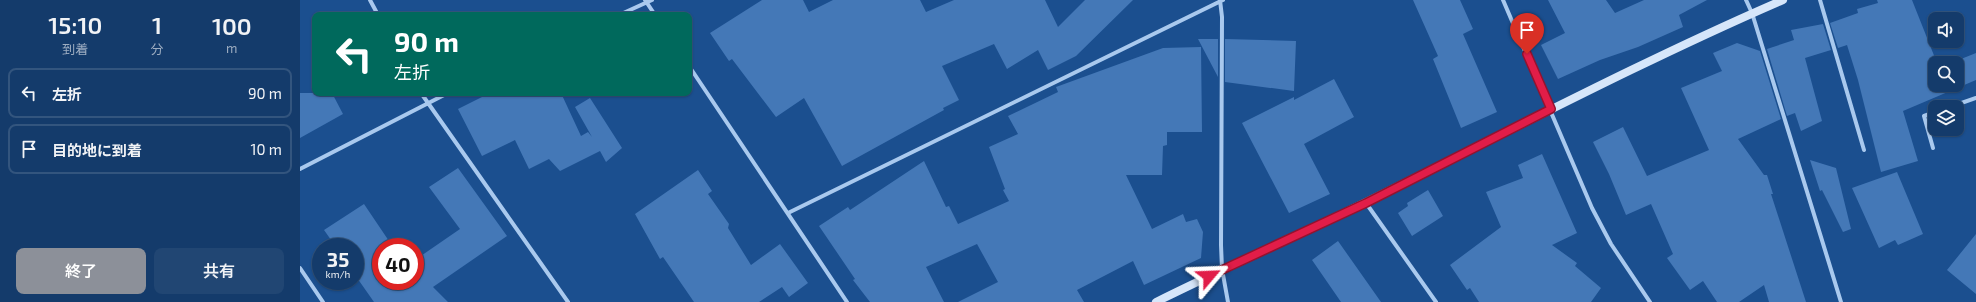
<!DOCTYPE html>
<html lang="ja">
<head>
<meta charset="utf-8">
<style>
	:root { --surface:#143b6b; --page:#214673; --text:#f1f3f6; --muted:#9dadc1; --line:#33557e; --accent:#8c9099 }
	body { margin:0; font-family:"Exo 2","Noto Sans JP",sans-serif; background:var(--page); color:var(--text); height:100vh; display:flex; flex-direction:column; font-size:15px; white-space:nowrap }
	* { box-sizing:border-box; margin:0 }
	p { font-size:13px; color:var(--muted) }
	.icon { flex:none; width:22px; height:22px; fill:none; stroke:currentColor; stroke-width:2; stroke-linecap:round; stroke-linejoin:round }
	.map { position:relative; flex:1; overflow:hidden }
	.details { display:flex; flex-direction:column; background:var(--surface); width:300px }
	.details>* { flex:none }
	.top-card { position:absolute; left:12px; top:12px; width:380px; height:84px; border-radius:8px; box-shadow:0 1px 3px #0004,0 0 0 1px var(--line); background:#00695c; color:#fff; overflow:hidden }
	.buttons { position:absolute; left:1628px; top:12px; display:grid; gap:8px }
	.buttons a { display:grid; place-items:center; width:36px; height:36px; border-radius:8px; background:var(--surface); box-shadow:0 1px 3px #0004,0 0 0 1px var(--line); font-size:20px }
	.speed { position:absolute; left:12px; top:238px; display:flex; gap:8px; font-size:20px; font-weight:700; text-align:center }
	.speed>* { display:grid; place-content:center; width:52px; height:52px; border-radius:50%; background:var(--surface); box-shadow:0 1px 3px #0004,0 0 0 1px var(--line); line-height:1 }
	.speed small { font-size:10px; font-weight:400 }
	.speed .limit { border:6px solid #d22; background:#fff; color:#111 }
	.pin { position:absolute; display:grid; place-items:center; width:34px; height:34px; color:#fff; margin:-41px -17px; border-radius:50% 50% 50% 0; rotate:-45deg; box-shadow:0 0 4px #0007 }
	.pin .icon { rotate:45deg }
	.me { position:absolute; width:44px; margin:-22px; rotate:64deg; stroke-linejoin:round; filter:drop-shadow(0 0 3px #0008) }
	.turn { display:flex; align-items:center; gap:14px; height:84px; padding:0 16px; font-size:18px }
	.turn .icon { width:52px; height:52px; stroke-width:2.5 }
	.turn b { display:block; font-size:28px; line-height:34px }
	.eta { display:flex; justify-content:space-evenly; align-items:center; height:68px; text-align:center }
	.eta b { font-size:24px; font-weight:600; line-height:28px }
	.cta { display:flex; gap:8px; margin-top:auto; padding:8px 16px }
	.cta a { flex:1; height:46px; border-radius:8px; background:var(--accent); color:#fff; font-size:16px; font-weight:600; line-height:46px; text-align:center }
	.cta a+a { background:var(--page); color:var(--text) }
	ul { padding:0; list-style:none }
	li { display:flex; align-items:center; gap:12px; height:50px; margin:0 8px 6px; padding:0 8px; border:2px solid var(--line); border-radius:8px }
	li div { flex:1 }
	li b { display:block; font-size:15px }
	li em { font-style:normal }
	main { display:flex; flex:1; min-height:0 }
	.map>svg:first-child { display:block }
	.building { fill:#4478b7 }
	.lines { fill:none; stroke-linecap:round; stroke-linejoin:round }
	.street { stroke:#a9c9ee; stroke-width:4 }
	.secondary { stroke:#d6e6fa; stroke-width:8 }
	.route-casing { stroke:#92132f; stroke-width:10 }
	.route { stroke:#e11d48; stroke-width:7 }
</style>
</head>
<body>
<main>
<section class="details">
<div class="eta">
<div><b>15:10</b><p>到着</p></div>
<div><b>1</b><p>分</p></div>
<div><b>100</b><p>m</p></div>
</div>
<ul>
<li><svg class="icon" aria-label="left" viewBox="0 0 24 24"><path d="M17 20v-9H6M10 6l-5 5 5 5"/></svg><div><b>左折</b></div><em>90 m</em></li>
<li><svg class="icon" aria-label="arrive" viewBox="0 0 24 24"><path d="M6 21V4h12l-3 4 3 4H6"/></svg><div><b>目的地に到着</b></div><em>10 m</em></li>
</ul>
<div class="cta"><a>終了</a><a>共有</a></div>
</section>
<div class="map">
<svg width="1676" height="302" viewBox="0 0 1676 302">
	<rect width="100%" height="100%" fill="#1b4f8f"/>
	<path class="building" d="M462,0h41l6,12 24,-12h87l6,12 28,-12h91l13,27 27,-27h48l-57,56 -28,14 -10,-20 -31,19 -13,-25 -52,22 17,34 -16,8 1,2 -102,56 -38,-68 -28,19 -44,-58 -3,2 -19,-28z
		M1113,0h47l13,29 -10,5 34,78 -36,16 -28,-69 5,-3z
		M1248,0h58l9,13 29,-13h63l-28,15 4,12 -45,20 -38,13 -42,19 -17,-34 24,-12z
		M1577,0h35l25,63h-2v22h22v-22h-6l25,-10v27l-73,31 15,50 -37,11 -23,-92 -11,-35 -9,3 -8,-25 28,-10 -1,-4 21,-6z
		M1523,24l8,26 -26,8 17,63 -21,10 -6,-18 -8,3 -20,-67 27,-9 -3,-10z
		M898,39h20v38z
		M925,39l71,2 -2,50 -69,-9z
		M1437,43l23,8 21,68 -43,20 26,36h3l6,19h-2l35,108h-37l-5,-17 -25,17h-22l-14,-21 -13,9 -23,-32 6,-4 -22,-50 -25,11 -17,-41 -16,-32 30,-15 24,49 62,-26 -28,-62 41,-17 -9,-18z
		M901,47l1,85h-35v13l-4,1 -1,29h-36l26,54 31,-15 3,8 11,-3 6,13 -2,26 -57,27 -11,-24 -56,29 7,12h-126l40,-20 -21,-38 -51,23 18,35h-74l-17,-22 2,-1 -36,-53 29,-19 2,3 74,-49 22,46 3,-1 9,18 51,-23 -6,-11 2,-1 -16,-42 29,-13 -10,-18 50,-24 -2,-5 107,-39z
		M1034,79l20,38 -50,27 26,50 -41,19 -47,-90 52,-26v3z
		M0,93h32l11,21 -43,24z
		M190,93h71l20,43 7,-4 4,5 -17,-30 15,-9 32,50 -16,14 -6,-11 -40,20 -11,-12 -20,10 -14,-29 -33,16 -24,-47z
		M1242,154l35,79 -25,12 25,18 -2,3 26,22 -10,14h-112l-9,-14 -3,2 -17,-25 51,-38 -15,-35 37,-14 -5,-13z
		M1510,160l26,8 15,61 -8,3 -21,-42 -2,1z
		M158,168l49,68 -74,51 15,15h-74l-19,-27v-28h-19l-12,-17 40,-26 29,43h-12v34h34v-21l45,-31 -31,-42z
		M398,170l14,21 -4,3 21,30 -1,4 23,37 29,-21 28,39 -19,14 -7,-10 -23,15h-65l-31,-45 -3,2 -25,-45z
		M1597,172l26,62 -25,11 -3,-5 -16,8 -27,-60z
		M1128,190l15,26 -31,20 -14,-23 10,-7 -1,-3z
		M1676,234v60l-29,-24z
		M1038,241l43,61h-40l-29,-42z"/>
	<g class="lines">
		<path class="street" d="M70,0l8,15
			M345,0l10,15
			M920,0l2,17 -1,228 1,24 6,33
			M1203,0l89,208 19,36 39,58
			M1446,0l6,13 89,289
			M1520,0l44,150
			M319,15l33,-15
			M389,66l158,236
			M121,93l147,209
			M1650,107l26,-9
			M1633,148l-9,-32 11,-4
			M0,169l148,-76
			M1066,203l70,99
			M488,213l435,-213
			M0,268l23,34"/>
		<path class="secondary" d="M856,302c70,-35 142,-66 212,-101 138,-68 274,-140 415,-201"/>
	</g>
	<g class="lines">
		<g class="route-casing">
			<path id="route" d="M909,276l157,-73 185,-94 -24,-55"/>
		</g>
		<use href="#route" class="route"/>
	</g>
</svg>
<div class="buttons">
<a><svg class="icon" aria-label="sound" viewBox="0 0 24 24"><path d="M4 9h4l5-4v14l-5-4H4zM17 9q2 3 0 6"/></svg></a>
<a><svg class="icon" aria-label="search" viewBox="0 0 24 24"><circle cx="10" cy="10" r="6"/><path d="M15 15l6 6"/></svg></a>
<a><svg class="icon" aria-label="layers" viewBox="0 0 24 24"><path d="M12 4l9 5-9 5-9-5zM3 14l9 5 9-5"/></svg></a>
</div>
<div class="speed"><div>35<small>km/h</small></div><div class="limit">40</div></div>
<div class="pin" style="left:1227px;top:54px;background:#d93025"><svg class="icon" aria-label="arrive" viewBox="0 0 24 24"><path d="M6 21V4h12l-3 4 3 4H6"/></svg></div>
<svg class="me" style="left:909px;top:276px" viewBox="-20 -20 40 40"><path d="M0-17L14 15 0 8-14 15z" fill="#e11d48" stroke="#fff" stroke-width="4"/></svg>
<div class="top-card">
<div class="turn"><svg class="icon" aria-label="left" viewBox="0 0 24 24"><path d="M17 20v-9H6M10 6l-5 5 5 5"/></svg><div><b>90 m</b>左折</div></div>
</div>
</div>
</main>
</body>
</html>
